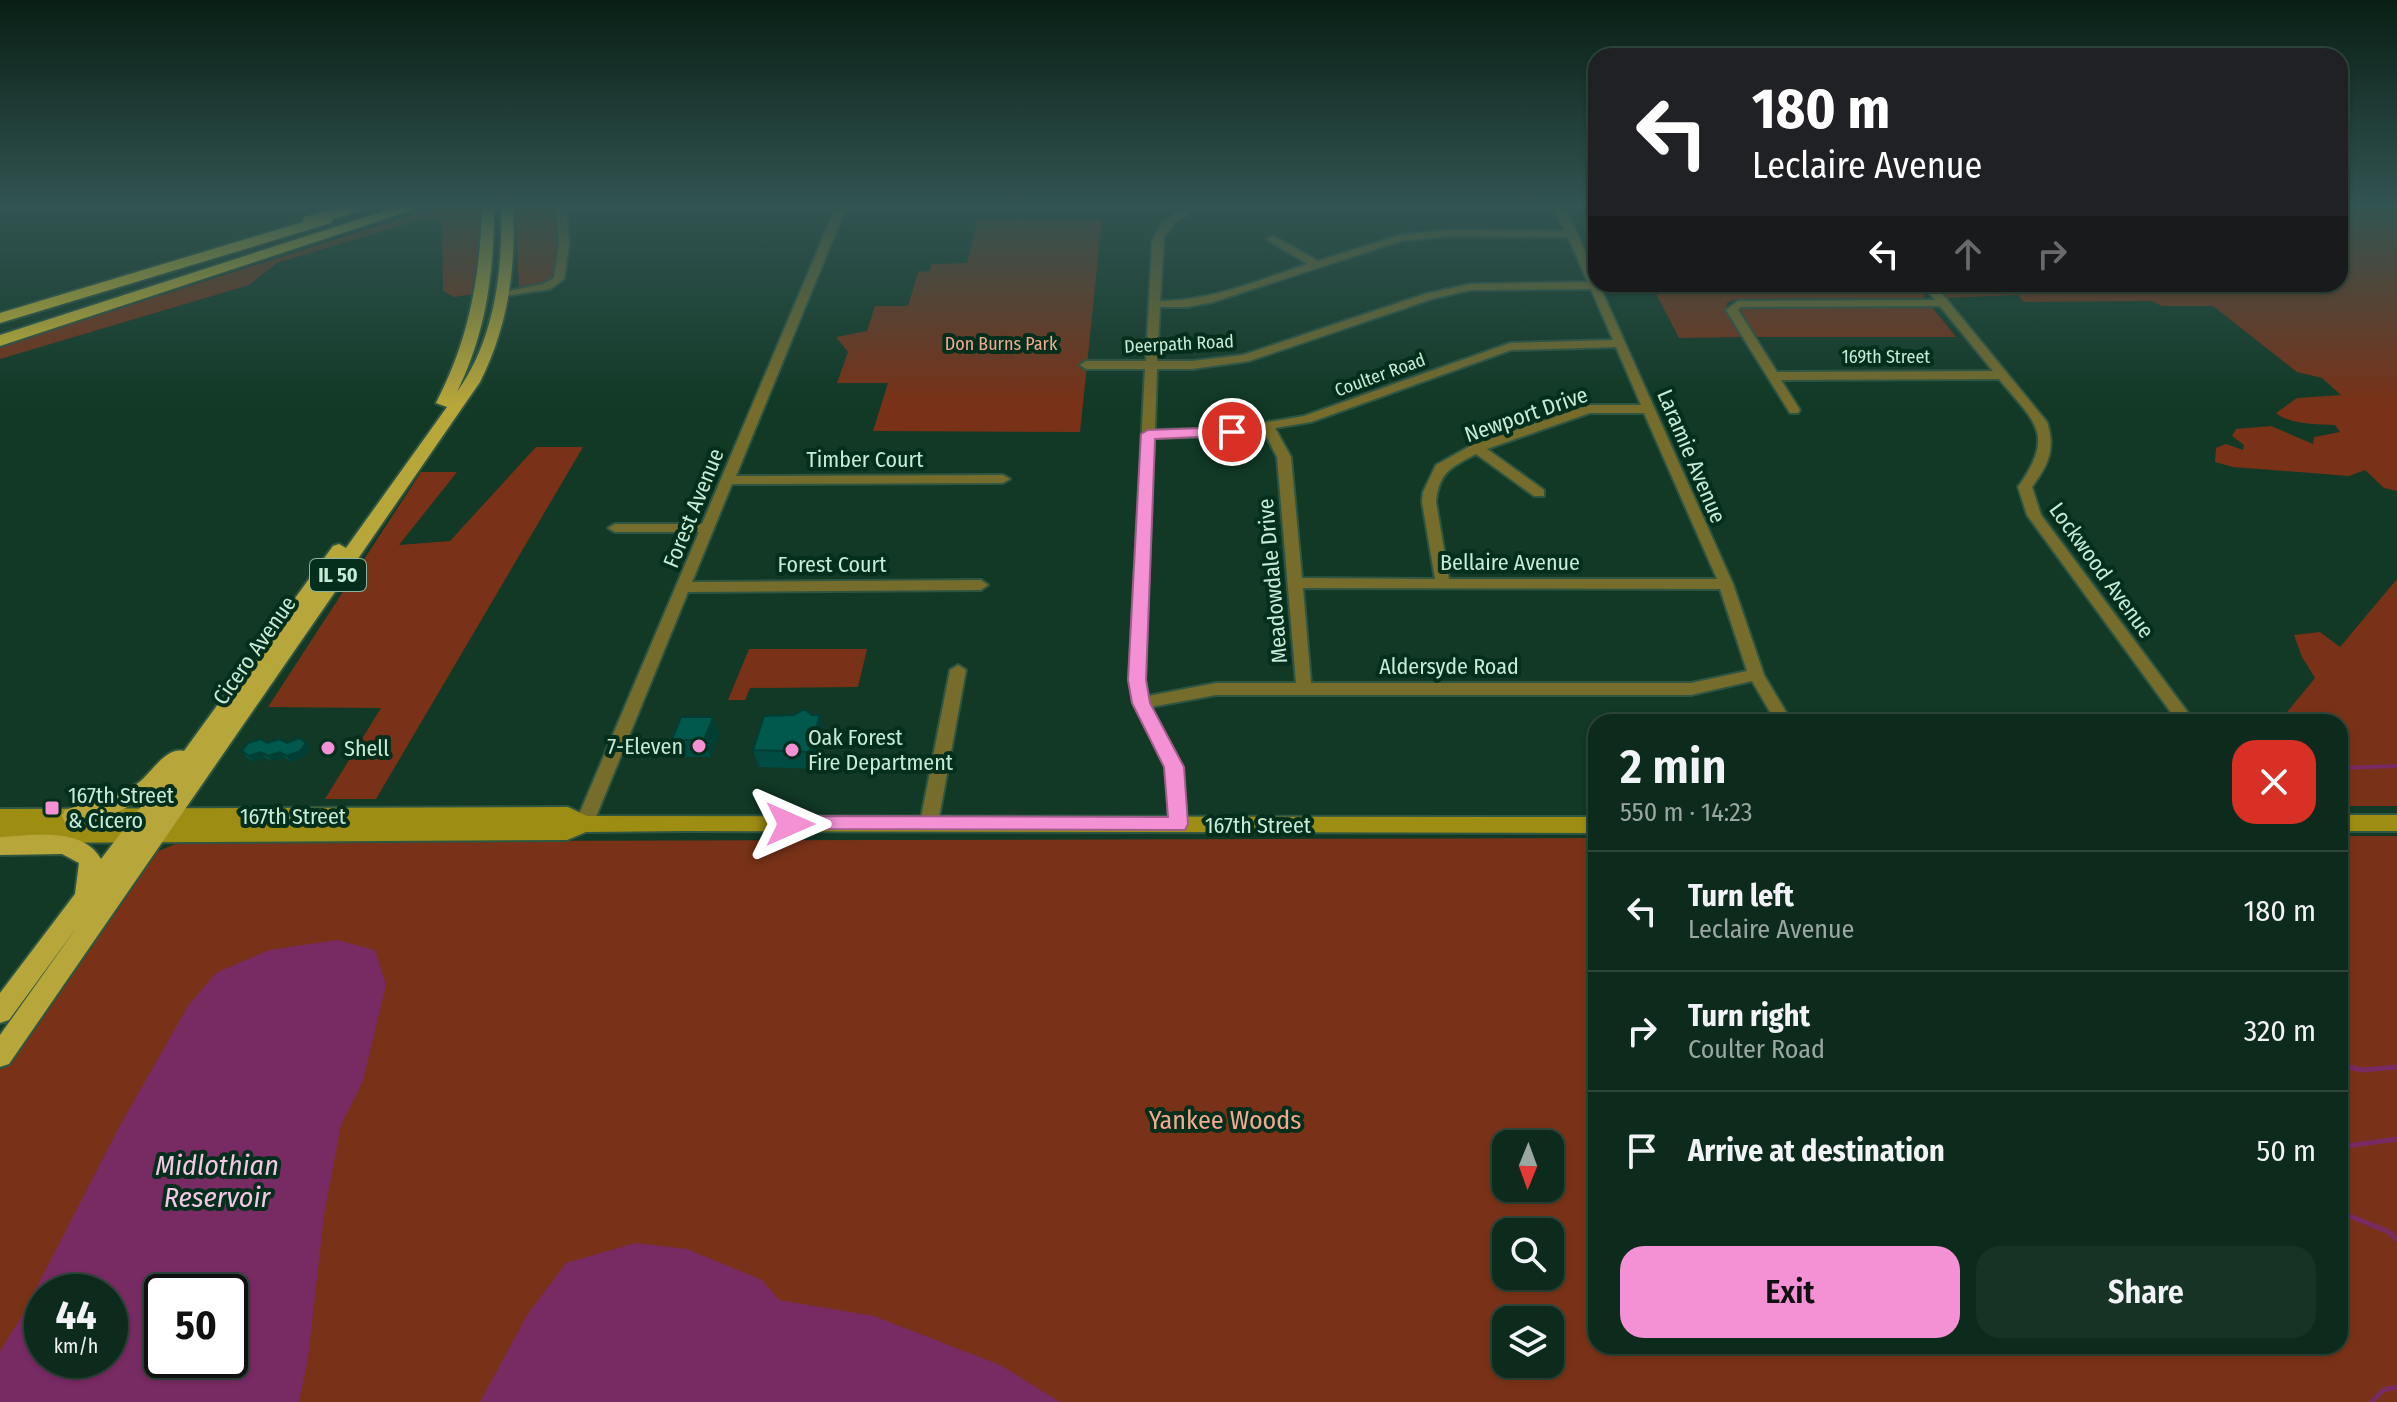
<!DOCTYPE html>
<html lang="en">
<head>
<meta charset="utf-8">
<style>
	:root { --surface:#0d2b1c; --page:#163325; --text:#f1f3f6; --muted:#9aa7a3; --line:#2d473b; --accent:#f491d4 }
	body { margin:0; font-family:"Fira Sans Condensed",sans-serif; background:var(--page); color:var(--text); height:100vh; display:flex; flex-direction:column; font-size:30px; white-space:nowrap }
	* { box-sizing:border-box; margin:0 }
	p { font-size:26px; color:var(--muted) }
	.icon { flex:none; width:44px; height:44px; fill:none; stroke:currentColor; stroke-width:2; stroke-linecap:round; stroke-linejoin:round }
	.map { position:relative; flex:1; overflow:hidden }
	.sheet { position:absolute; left:1588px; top:714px; width:760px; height:640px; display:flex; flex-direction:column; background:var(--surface); border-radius:24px; box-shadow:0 2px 6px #0004,0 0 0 2px var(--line) }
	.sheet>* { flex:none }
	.guide { position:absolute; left:1588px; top:48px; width:760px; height:244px; border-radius:24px; box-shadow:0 2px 6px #0004,0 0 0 2px var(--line); background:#202124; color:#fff; overflow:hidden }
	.needle { width:52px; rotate:181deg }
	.fabs { position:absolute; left:1492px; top:1130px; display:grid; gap:16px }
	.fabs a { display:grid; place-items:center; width:72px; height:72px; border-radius:16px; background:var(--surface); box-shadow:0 2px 6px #0004,0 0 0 2px var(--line); font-size:40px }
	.speed { position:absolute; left:24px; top:1274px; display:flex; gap:16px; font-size:40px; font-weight:700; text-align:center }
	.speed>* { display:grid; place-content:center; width:104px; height:104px; border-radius:50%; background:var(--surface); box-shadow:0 2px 6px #0004,0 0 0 2px var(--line); line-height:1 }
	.speed small { font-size:20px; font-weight:400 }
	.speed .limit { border:4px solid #111; border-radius:12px; background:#fff; color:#111 }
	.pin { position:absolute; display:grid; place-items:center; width:68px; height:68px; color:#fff; margin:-34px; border:4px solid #fff; border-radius:50%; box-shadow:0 2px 8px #0007 }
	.me { position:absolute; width:88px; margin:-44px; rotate:90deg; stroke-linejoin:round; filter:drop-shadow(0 0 6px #0008) }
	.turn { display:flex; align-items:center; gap:28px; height:168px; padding:0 32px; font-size:36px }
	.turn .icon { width:104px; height:104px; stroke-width:2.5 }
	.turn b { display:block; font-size:56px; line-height:68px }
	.lanes { display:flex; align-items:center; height:76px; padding:0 32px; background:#0003; justify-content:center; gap:40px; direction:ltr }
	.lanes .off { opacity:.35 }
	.round { display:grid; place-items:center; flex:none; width:84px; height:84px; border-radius:24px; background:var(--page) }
	.summary { display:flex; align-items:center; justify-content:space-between; height:136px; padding:0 32px }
	h1 { font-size:48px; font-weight:600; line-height:60px }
	.action { display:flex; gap:16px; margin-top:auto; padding:16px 32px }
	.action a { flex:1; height:92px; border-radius:24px; background:var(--accent); color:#111; font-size:32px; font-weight:600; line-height:92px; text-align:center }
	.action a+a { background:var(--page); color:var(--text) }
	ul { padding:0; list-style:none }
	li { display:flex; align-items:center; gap:24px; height:120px; padding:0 32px; border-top:2px solid var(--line) }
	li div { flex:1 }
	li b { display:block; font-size:30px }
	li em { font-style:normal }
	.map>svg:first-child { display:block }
	.green { fill:#793217; fill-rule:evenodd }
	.water { fill:#782a62; fill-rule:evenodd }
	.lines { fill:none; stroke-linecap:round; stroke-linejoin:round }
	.stream-far1 { stroke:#782a62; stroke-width:4 }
	.stream { stroke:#782a62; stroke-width:5 }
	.minor-casing { stroke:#2e5542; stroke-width:4 }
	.secondary-casing { stroke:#2e5542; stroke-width:4 }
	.primary-casing { stroke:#2e5542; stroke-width:4 }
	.motorway-casing { stroke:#2e5542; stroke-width:4 }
	.minor { fill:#766c2c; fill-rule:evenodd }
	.secondary { fill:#9e8d13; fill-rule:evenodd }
	.primary { fill:#b7a639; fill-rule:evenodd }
	.motorway { fill:#d2bd32; fill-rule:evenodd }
	.wall { fill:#014c42 }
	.shaded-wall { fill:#013e36 }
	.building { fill:#01584d; stroke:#013e36; stroke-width:2 }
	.route { fill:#f491d4; stroke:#9f5e8a; stroke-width:2 }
	.poi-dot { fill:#f491d4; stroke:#052f1d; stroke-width:3 }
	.labels { text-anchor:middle; stroke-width:8; stroke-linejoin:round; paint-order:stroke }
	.far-park-label { font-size:18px; fill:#f3a98f; stroke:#052f1d }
	.far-street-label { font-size:18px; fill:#c7ebd6; stroke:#052f1d }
	.shield { fill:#052f1d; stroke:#8db39e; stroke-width:2 }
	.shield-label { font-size:20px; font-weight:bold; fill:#c7ebd6 }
	.street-label { font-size:22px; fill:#c7ebd6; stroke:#052f1d }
	.poi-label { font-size:22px; fill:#c7ebd6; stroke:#052f1d; text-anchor:start }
	.near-park-label { font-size:26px; fill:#f3a98f; stroke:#052f1d }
	.near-water-label { font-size:28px; font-style:italic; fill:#f4c7e4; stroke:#052f1d }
</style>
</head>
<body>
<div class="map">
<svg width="2397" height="1402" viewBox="0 0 2397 1402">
	<rect width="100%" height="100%" fill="#113926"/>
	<path class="green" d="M482,207l1,34 -9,53 -20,3 -11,-6 -1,-69 -16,-4 -149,45 -28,22 -249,74v-12l433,-139z
		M553,207l5,47 -7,26 -20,9 -12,-2 -4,-79z
		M2340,207h57v284l-13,-3 -19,-18 -16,6 -116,-9 -18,-5 1,-14 10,-4 17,6 1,-5 -12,-9 4,-7 35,-3 42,18 1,-7 26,-5 -5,-7c-18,-1 -45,0 -59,-12l21,-15 44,-3 -19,-17 -25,-6 -84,-66h-51l-11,-5 -127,1 -6,-7 -74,3 -11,-14h407z
		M978,220h124l-22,212 -207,-1 15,-48h-51l11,-31 -12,-15 31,-6 8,-25h33l10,-34 12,-1 2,-7 35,-1z
		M1651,284h264l10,12 -2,2 -186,1 -10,4 -1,8 15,26 -62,1z
		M1745,306h186l25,31h-200l-15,-26z
		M536,447h47l-207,352h-51l56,-91 -113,-1 153,-235h36l-58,73 51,-4z
		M2397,579v227h-57v-84h-94l37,-5 32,-39 -13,-21 -8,-22 26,-3 20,15z
		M749,649h118l-9,38 -108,1 -5,12h-17z
		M2340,836h57v566h-2397v-332l144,-208 12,-10 24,-10 1416,-4v508h744zM1506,1144h44v44h-44zM1506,1232h44v44h-44zM42,1292h68v68h-68zM162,1292h68v68h-68zM1506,1320h44v44h-44z"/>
	<path class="water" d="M337,940l38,10 11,35 -23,96 -22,44 -17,90 -16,143 -9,44h-299v-51l22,-35 96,-187 70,-123 28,-33 53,-23zM42,1292h68v68h-68zM162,1292h68v68h-68z
		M635,1243l52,6 75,31 17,20 95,16 126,49 60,37h-580l47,-87 39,-52z"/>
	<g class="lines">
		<path class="stream-far1" d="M2340,768l57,-2"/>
		<path class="stream" d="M2340,1065l22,5 35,-3
			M2340,1147l57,-8
			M2340,1212l49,20 8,8
			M2372,1402l11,-12 14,-3"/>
		<g class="minor-casing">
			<path id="minor" d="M556,207h10l3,37 -5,35 -14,10 -51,8v-4l44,-9 11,-6 5,-34z
				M836,207h10l-110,269 267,-1 7,4 -7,4 -271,1 -40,98 289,-2 7,5 -7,5 -293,2 -95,232 -3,5h-12l-3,-5 124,-292h-84l-7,-4 7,-4h87z
				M1183,207h14l-23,16 -10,13 -4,65c52,0 99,-21 148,-37l-39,-23 -1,-2 5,-3 45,25 82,-26 49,-5 116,1 -10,-24h10l31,69v8l55,1 -5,3 -45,1 132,295 31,91 28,47h-16l-24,-41 -61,14h-475l-65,12 31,60 5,57 -3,5h-12l-3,-5 -3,-57 -33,-64 -4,-23 16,-311h-59l-6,-4 6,-4h60l6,-119 10,-19zM1449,236l119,1 20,45 -118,2 -45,10 -182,61 -51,6h-35l3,-54h27l26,-5 188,-61zM1591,289l22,51 -103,3 -206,73 -72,12 -77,2 2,-61h35l57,-8 183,-62 38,-9zM1616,347l25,58h-52l-117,40 -36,20 -13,27 -1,10 13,77 -133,-1 -11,-121 -16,-29 36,-6 200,-72zM1590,413h54l73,166h-268l-13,-77c3,-31 16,-35 40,-48l58,42h10v-6l-57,-41zM1263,430l14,27 19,226h-80l-68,13 -3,-16 9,-242 78,-2zM1303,588l417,1 27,82 -56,12h-380z
				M1923,284h11l113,138c9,27 1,43 -15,65l9,28 154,207h-17l-151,-207 -9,-28c38,-54 17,-64 -19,-108l-218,1 19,30 -2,3h-8l-64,-103 12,-9 197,-1zM1940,306l53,65 -216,1 -39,-62 3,-3z
				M958,665l8,5 -28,153 -3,5h-12l-3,-5 30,-153z"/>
		</g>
		<g class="secondary-casing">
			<path id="secondary" d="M568,807l19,9 1009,1v16l-911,-2 -99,1 -19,8 -567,3v-18h26h-26v-16z
				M2340,815h57v16h-57z"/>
		</g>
		<g class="primary-casing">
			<path id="primary" d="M482,207h12c0,66 -8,126 -37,185 38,-53 46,-121 44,-185h12c3,62 -5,119 -33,175l-471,682 -9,3v-32l77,-108 -68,93 -9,3v-30l75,-99 4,-31 -17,-9 -62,1v-18c32,-1 82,-11 101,22l49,-64c-23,12 -59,35 -85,27l-3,-6 3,-6c25,-8 51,-13 73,-27 14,-10 27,-36 46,-32l149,-205 6,-2 7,4 101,-141 -11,-4c33,-63 44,-125 46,-196z"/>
		</g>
		<g class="motorway-casing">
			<path id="motorway" d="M344,207h29l-40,12 -2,4 -331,100v-10l303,-91 1,-5z
				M397,207h24l-421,139v-11z"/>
		</g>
		<use href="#minor" class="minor"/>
		<use href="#secondary" class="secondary"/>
		<use href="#primary" class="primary"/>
		<use href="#motorway" class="motorway"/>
	</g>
	<path class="wall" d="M812,715h8l5,17 -10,37 -56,-2 -6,-17z
		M713,717l6,17 -8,23h-32l-7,-17z
		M267,743h39l4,6 -6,8 -13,5 -6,-4 -13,3 -7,-3 -11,4 -8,-5 -4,-6z"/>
	<path class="shaded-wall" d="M820,715l5,17 -10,37 -6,-17z
		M713,717l6,17 -8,23 -7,-17z
		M306,743l4,6 -6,8 -13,5 -4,-6z
		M261,752l4,6 -11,4 -5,-6z
		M280,752l5,6 -13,3 -4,-5z"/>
	<path class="building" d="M804,709l8,6h8l-11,37 -56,-2 11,-34 30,-1z
		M681,717h32l-9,23h-32z
		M299,738l7,5 -6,8 -13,5 -7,-4 -12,4 -7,-4 -12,4 -7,-5 6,-8 13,-4 6,4 12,-4 8,4z"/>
	<linearGradient id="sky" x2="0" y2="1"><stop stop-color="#091f15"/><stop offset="0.51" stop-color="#325452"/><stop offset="1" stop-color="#325452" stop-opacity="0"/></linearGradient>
	<rect width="2397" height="404" fill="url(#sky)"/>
	<path class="route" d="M1232,427l5,2v6l-82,4 -9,241 4,23 34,64 4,57 -3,6 -402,-1 -3,-5 3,-6 7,-2 378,1 -4,-50 -32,-64 -4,-23 13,-246 7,-4z"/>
	<g class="poi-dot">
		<circle cx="699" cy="746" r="8"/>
		<circle cx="328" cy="748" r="8"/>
		<circle cx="792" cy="750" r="8"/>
		<rect x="44" y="800" width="16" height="16" rx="4"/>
	</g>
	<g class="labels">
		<g class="far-park-label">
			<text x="1001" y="350">Don Burns Park</text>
		</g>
		<g class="far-street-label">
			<text transform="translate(1179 344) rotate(-3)" y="6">Deerpath Road</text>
			<text x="1886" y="363">169th Street</text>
			<text transform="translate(1380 375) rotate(-20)" y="6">Coulter Road</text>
		</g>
		<rect class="shield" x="310" y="559" width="56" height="32" rx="6"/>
		<g class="shield-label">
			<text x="338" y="582">IL 50</text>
		</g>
		<g class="street-label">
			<text transform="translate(1526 414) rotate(-19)" y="8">Newport Drive</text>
			<text transform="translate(1692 456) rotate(67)" y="8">Laramie Avenue</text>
			<text x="865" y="467">Timber Court</text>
			<text transform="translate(693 508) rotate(-68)" y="8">Forest Avenue</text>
			<text x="1510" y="570">Bellaire Avenue</text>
			<text x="832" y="572">Forest Court</text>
			<text transform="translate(2102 570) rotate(54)" y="8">Lockwood Avenue</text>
			<text transform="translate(1272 581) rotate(-95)" y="8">Meadowdale Drive</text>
			<text transform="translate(254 650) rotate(-55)" y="8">Cicero Avenue</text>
			<text x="1449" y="674">Aldersyde Road</text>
			<text x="293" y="824">167th Street</text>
			<text x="1258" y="833">167th Street</text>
		</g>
		<g class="poi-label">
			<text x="808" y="745">Oak Forest<tspan x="808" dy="25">Fire Department</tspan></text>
			<text x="683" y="754" text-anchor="end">7-Eleven</text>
			<text x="344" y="756">Shell</text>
			<text x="68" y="803">167th Street<tspan x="68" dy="25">&amp; Cicero</tspan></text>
		</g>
		<g class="near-park-label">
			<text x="1225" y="1129">Yankee Woods</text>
		</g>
		<g class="near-water-label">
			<text x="217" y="1175">Midlothian<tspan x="217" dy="32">Reservoir</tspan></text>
		</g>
	</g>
</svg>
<div class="fabs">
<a><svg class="needle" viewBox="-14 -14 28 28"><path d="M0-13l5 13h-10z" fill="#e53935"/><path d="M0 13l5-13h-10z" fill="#9aa7a3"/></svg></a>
<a><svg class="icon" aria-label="search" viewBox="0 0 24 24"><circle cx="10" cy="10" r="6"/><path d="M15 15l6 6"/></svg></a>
<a><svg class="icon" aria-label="layers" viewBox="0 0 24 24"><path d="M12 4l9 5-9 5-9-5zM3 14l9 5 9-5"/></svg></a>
</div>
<div class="speed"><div>44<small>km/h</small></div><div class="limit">50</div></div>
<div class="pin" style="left:1232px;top:432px;background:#d93025"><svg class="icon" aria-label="arrive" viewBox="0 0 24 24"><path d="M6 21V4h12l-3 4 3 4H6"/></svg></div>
<svg class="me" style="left:790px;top:824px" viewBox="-20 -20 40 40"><path d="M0-17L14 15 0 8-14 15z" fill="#f491d4" stroke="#fff" stroke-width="4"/></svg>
<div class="guide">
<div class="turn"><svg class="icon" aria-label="left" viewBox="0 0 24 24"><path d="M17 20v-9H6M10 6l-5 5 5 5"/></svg><div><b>180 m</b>Leclaire Avenue</div></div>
<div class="lanes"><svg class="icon" aria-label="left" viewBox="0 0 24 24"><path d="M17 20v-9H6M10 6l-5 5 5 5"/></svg><svg class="icon off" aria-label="ahead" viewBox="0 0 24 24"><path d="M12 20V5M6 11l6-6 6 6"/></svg><svg class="icon off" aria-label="right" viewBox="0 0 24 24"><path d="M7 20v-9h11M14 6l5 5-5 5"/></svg></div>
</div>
<section class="sheet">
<div class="summary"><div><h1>2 min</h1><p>550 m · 14:23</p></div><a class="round" style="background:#d93025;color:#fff"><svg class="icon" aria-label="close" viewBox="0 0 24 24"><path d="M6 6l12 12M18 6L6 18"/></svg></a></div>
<ul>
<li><svg class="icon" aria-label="left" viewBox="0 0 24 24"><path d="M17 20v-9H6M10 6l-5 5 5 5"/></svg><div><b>Turn left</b><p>Leclaire Avenue</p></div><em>180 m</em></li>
<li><svg class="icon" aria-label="right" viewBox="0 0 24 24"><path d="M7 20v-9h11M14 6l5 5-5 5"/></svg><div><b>Turn right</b><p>Coulter Road</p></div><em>320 m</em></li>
<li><svg class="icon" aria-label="arrive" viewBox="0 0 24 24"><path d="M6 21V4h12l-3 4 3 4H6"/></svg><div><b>Arrive at destination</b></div><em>50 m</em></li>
</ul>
<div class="action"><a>Exit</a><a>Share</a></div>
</section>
</div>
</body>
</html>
